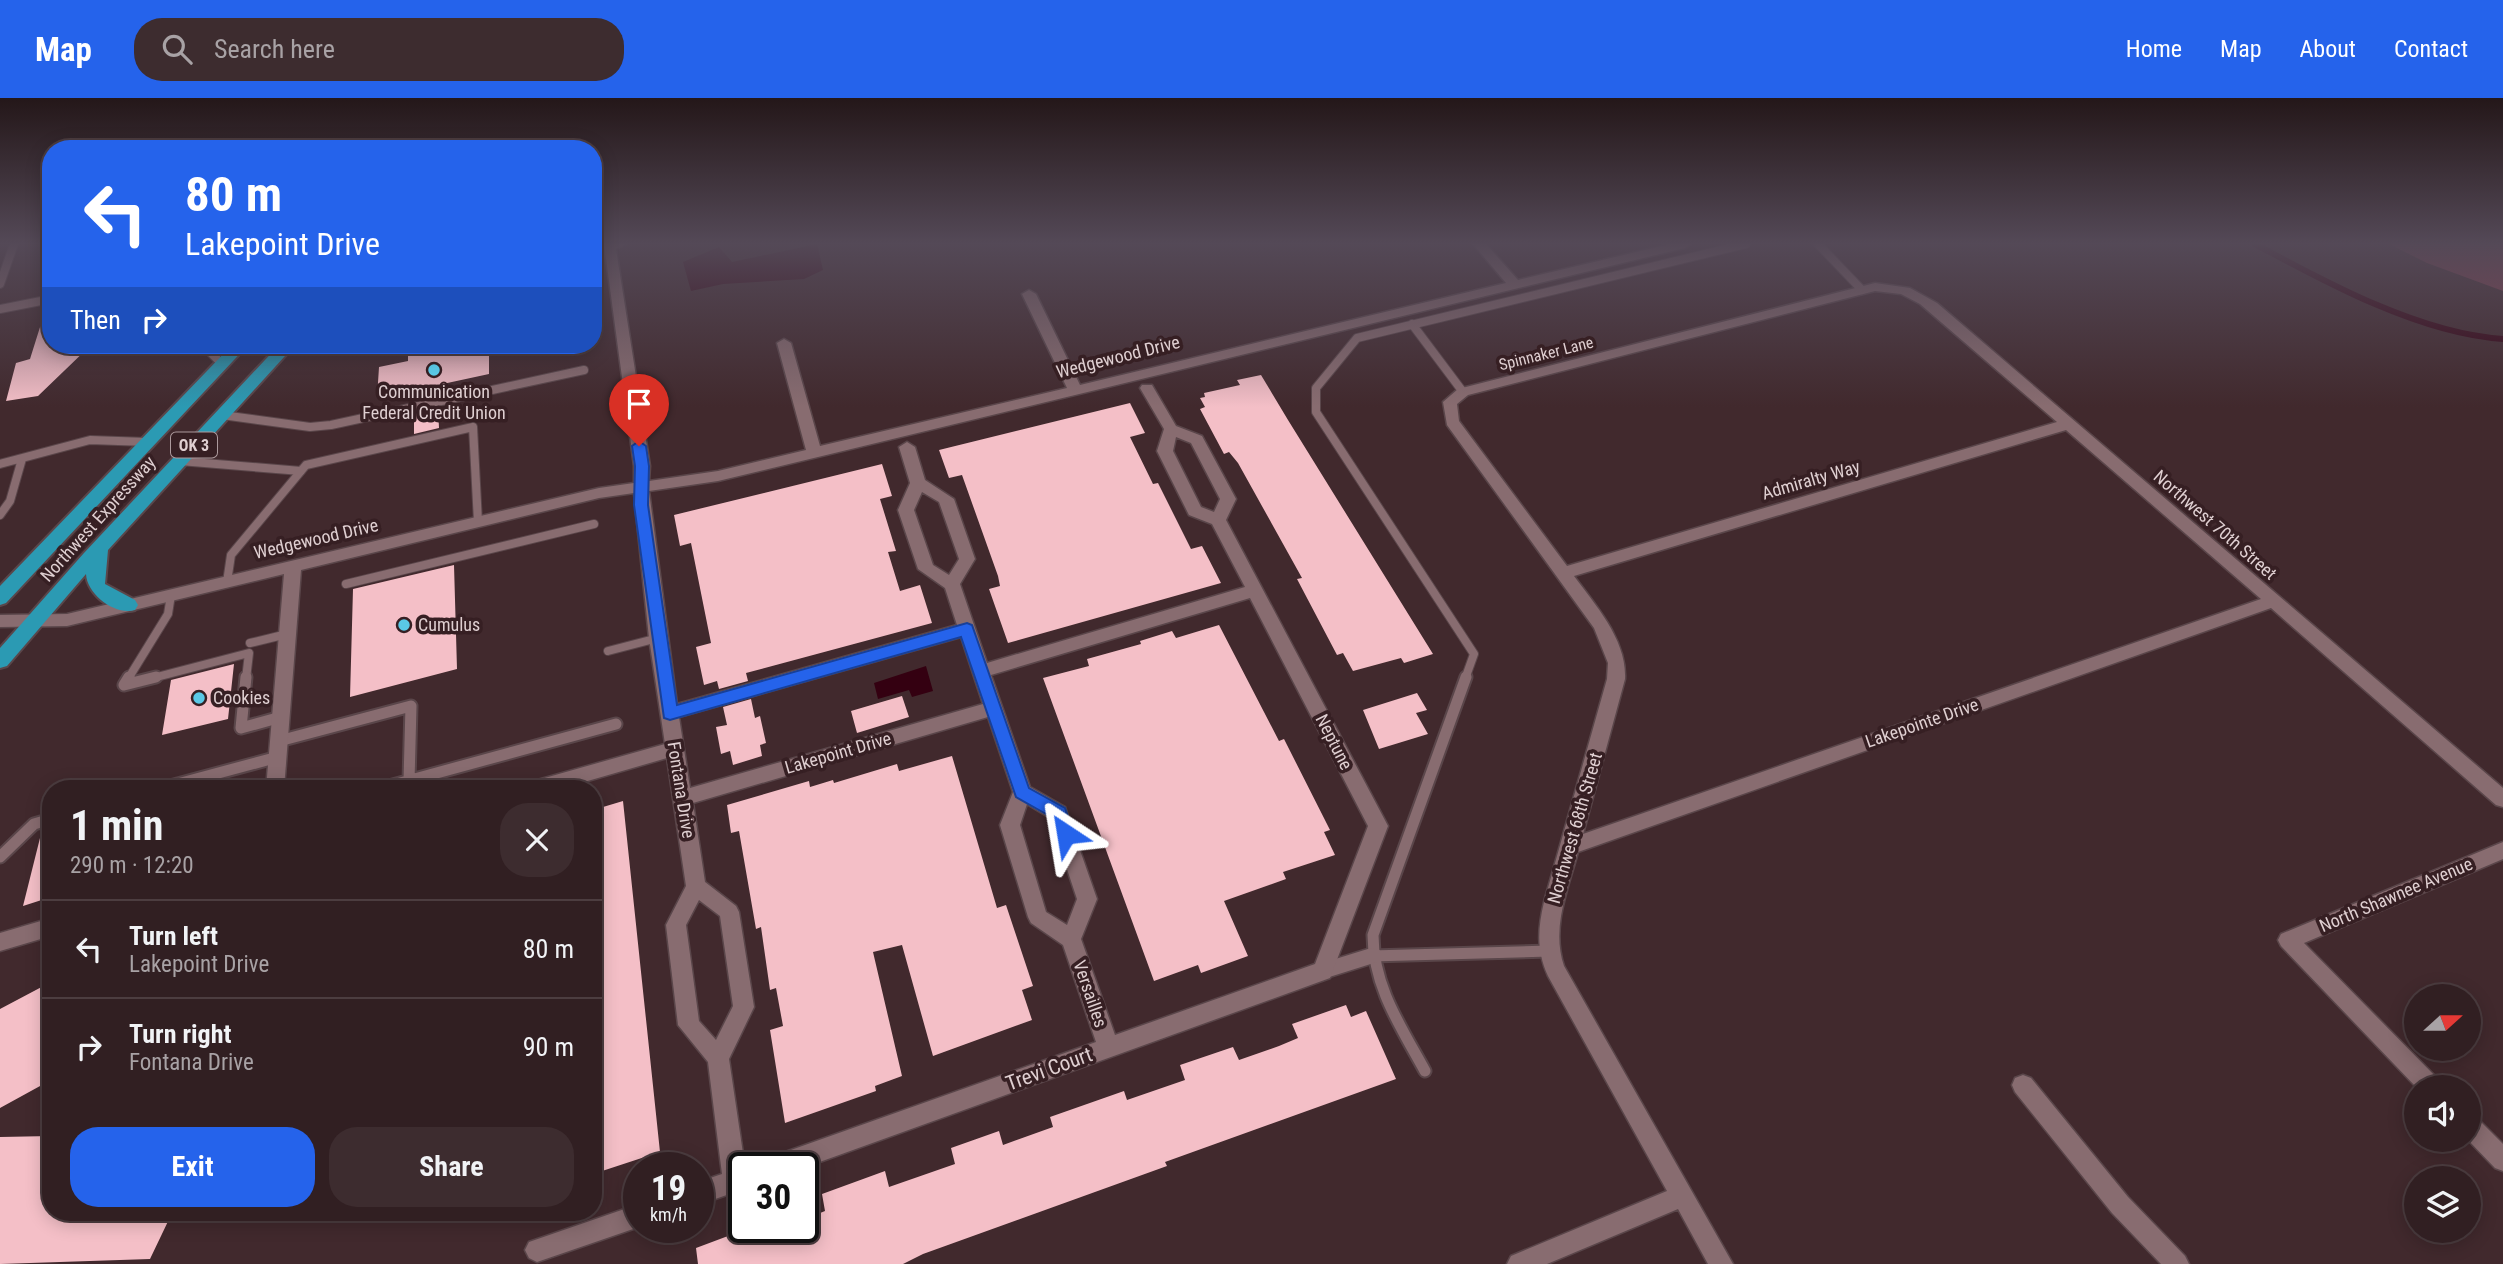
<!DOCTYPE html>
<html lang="en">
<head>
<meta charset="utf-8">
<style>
	:root { --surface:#311f22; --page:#3d2c2f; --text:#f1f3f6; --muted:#a8a2a5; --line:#4c3d40; --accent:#2563eb }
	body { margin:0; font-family:"Roboto Condensed",sans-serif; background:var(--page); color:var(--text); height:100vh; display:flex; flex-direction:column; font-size:26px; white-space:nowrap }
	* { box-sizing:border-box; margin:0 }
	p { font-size:23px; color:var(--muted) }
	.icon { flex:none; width:38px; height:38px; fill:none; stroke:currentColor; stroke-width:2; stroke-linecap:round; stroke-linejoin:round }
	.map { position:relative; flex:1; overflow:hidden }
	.drawer { position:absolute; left:42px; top:682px; width:560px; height:441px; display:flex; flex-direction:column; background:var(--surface); border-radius:28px; box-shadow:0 4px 18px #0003,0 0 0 2px var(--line) }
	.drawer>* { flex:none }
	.banner { position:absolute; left:42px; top:42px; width:560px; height:214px; border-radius:28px; box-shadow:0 4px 18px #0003,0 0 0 2px var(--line); background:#2563eb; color:#fff; overflow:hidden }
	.needle { width:46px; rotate:69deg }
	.buttons { position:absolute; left:2404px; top:886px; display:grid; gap:14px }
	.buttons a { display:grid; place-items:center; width:77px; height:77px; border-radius:50%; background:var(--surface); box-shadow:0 4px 18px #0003,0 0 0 2px var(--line); font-size:35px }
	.speed { position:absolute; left:623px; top:1054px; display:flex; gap:14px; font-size:35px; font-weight:700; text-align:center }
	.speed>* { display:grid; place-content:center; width:91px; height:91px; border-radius:50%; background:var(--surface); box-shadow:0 4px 18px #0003,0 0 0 2px var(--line); line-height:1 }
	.speed small { font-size:18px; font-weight:400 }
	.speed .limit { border:4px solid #111; border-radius:10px; background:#fff; color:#111 }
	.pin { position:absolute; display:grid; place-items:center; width:60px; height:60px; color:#fff; margin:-72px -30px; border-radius:50% 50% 50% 0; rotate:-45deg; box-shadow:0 0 7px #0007 }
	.pin .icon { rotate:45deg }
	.me { position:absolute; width:77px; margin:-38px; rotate:327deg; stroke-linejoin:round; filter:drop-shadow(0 0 5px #0008) }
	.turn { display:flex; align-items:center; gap:24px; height:147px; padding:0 28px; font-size:32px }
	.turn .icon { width:91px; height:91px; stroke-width:2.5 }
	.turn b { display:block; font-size:49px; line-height:60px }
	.then { display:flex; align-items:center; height:66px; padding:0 28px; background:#0003; gap:14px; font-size:26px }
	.round { display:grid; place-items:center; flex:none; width:74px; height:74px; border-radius:28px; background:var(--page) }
	.overview { display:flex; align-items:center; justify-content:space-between; height:119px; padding:0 28px }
	h1 { font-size:42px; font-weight:700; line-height:52px }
	.button { display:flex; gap:14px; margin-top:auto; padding:14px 28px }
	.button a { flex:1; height:80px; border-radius:28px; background:var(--accent); color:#fff; font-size:28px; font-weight:700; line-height:80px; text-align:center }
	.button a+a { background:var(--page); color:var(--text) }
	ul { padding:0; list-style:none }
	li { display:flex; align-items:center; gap:21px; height:98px; padding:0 28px; border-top:2px solid var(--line) }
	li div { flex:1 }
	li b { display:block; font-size:26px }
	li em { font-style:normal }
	header { display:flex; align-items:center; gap:42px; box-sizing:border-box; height:98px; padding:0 35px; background:var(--accent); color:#fff }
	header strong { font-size:33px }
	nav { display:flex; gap:38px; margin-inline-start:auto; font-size:24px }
	.search { width:490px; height:63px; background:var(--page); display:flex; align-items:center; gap:18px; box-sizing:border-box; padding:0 24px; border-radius:28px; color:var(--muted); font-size:26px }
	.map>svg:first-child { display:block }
	.forest { fill:#8a3f50 }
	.water { fill:#340011 }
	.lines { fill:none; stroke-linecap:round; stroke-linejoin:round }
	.stream { stroke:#340011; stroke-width:6 }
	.building { fill:#f4bfc7 }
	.service-far1-casing { stroke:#5a464a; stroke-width:10 }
	.service-casing { stroke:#5a464a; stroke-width:15 }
	.pedestrian-casing { stroke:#5a464a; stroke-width:3 }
	.minor-casing { stroke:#5a464a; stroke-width:3 }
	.trunk-casing { stroke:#5a464a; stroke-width:4 }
	.service-far1 { stroke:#886c70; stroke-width:8 }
	.service { stroke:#886c70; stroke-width:11 }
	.pedestrian { fill:#886c70; fill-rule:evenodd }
	.minor { fill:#886c70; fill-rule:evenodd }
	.trunk { fill:#2b9ab3; fill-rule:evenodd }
	.route { fill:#2563eb; stroke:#184099; stroke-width:2 }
	.poi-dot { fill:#5ac8e6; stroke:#361f23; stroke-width:2.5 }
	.labels { text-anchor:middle; stroke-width:7; stroke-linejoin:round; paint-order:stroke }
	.far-street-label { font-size:16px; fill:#dfcfd1; stroke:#361f23 }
	.shield { fill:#361f23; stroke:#ac9a9d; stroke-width:2 }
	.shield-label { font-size:16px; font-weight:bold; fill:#dfcfd1 }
	.street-label { font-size:18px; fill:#dfcfd1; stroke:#361f23 }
	.poi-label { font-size:18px; fill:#dfcfd1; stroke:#361f23; text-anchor:start }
	.near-street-label { font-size:21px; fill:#dfcfd1; stroke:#361f23 }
</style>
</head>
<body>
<header>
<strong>Map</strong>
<div class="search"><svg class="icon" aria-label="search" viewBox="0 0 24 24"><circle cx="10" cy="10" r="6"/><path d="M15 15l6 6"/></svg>Search here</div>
<nav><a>Home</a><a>Map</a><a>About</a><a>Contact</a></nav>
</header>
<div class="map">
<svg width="2503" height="1166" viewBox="0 0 2503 1166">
	<rect width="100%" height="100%" fill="#41292d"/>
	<path class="forest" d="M2389,146h114v47l-76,-28z"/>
	<path class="water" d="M817,146l6,26 -19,9 -81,5 -32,7 -8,-29 36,-15 13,15z
		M926,568l7,25 -21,6 -3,-7 -31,9 -4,-16z"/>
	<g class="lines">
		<path class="stream" d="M2255,146c72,39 166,90 248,95"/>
	</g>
	<path class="building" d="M46,210h5v37h40l-53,51 -32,5 10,-38 14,-4z
		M408,247h81v29l-51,11v10l-24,5v-10l-37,8 2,-31 29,-6z
		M1261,277l27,45 145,234 -29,9 -3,-5 -48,13 -10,-18 -6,2 -40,-76 5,-1 -64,-115 -9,-11 -5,2 -24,-45 5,-2 -5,-9 5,-1 -1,-4 36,-8 -3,-5z
		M1130,305l15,30 -15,4 23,47 5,-1 33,66 11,-3 19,37 -213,60 -19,-54 11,-3 -2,-10 -36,-101 -13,3 -10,-28z
		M438,310l1,20 -25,6v-20z
		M882,366l10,32 -12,3 16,52 -8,1 12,39 20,-6 12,38 -186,50 2,8 -29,8 -2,-8 -13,4 -8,-38 15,-4 -20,-100 -11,3 -6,-31z
		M454,467l3,104 -107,28 3,-108z
		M1219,527l60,116 5,-2 46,91 -6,2 11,23 -52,17 3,7 -62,22 24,55 -47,17 -3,-8 -44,16 -111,-303 46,-12 -2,-7 54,-15 -1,-3 32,-10 4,7z
		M234,566l-6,55 -66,16 9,-55z
		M1417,595l10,17 -11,3 12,21 -49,15 -16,-39z
		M902,598l7,21 -52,16 -6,-22z
		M751,601l4,19 5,-2 6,27 -6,2 2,11 -29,9 -3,-14 -9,3 -5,-27 11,-2 -4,-18z
		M952,658l45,152 9,-3 27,81 -11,4 10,30 -99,36 -31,-111 -29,7 29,124 -27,10 1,5 -91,32 -15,-93 13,-4 -7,-38 -6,2 -9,-63 -5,2 -17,-98 -8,2 -4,-28 82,-24 1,6 23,-7 1,3 63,-19 2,7z
		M623,703l37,351 -67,22v-364z
		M51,730v69l-28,9 19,-76z
		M51,884v98l-51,28v-99z
		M1346,907l5,12 15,-6 30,68 -231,83 2,4 -244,88 -20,10h-205l-2,-16 56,-21 2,10 25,-10h24v-7l22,-9 -3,-17 63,-23 4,16 66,-23 -4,-16 48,-17 4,14 50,-18 -3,-10 74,-26 3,9 58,-20 -5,-15 53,-18 6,13 40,-14 19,-8 -6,-14z
		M51,1038v77h121l-22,46 -150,5v-127z"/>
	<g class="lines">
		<g class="service-far1-casing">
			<path id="service-far1" d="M1818,146l44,46
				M0,186l14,-40
				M46,202l5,-17
				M0,211l51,-10
				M1412,226l51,68
				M203,247l19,19
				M222,317l88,12 21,-2 253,-55
				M180,363l121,10
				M0,366l90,-24 57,2
				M0,417l10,-14 12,-42
				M227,484l4,-27 75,-90 167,-38 5,95
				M346,486l248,-60
				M250,545l37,-9
				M608,553l50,-13
				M128,581l40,-65 3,-19
				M149,581l100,-26 -3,26
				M1465,581l9,-25 -158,-242v-24l41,-50 389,-94"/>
		</g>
		<g class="service-casing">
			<path id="service" d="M246,579l-5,51 40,-11
				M124,587l32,-8
				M124,587l5,-8
				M279,643l132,-35 -2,75
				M159,691l119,-32
				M378,691l238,-65
				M0,759l34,-33 17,-5
				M1371,858l178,-5
				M1425,973c-24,-44 -52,-85 -52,-136l93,-258"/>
		</g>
		<g class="pedestrian-casing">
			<path id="pedestrian" d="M1371,850l6,2 3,6 -3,6 -54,17 -7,-2 -2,-6 2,-6z"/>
		</g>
		<g class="minor-casing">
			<path id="minor" d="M604,146h22l-10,5 34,217 -1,15 69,-10 88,-21 -29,-107 7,-4 7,4 29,103 247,-58 -45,-94 7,-4 7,4 44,91 426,-102 -33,-39h13l32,36 152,-36h21l-6,4 -967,233 -69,10 28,213 280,-79 -12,-37 -27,-19 -20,-59 12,-27 -11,-36 8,-5 8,5 10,33 29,19 21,60 -15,25 27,79 258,-76 -33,-63 -23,-9 -32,-64 7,-22 -24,-41 2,-3h10l24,41 26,10 34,63 -10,21 162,306 -58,152 -527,190 -40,-1 3,-8 8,-3 322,-114 -33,-97 -32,-22 -3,-6 -28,-92 13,-33 -25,-75 -295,86 12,79 31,24 3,6 15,95 -25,52 16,108 -1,22 -46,16v-23l24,-8 -14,-112 -30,-37 -12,-100 20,-39 -19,-128 -107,31h-35l2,-5 7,-3 131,-37 -16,-106 -15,-145 -35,5 -298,72 -17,219h-18l18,-215 -217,52 -67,1v-12l67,-1 532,-126 35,-5v-17zM1176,339l15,6 29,56 -6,13 -13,-5 -28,-56zM922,394l17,10 20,57 -10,16 -16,-10 -19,-55zM1250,500l118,228 -53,138 -200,71 -34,-96 16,-40 -30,-86 -2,-6 -35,-20 -39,-112zM961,539l22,67 -293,84 -11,-71zM1027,706l23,14 27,81 -10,26 -21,-13 -26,-87zM699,802l21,16 13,90 -17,34 -17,-19 -13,-96z
				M1875,185l35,5 27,15 566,485v19l-7,-2 -225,-197 -693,244c-10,37 -27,76 -14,114l169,298h-25l-30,-55 -131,55h-40l4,-8 156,-65 -119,-215c-12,-26 -10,-48 -4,-74l63,-223 1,-16 -14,-35 -147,-203 -4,-23 15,-13zM1875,193l26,3 19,10 137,118 -490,144 -108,-145 -2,-17 11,-9zM2066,332l195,169 -678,235 42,-155c2,-39 -29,-73 -51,-103z
				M2503,744v17l-199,84 135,137 3,7 -25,1 -136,-142 -3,-6 3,-6z
				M51,820v18l-51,15v-18z
				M2023,977l8,3 97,119 57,59 4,8h-28l-49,-51 -97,-121 -3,-7 3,-7z
				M2469,1017l8,3 26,26v27l-8,-3 -28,-29h2z
				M639,1106v23l-102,35 -8,-4 -4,-8 4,-8z"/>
		</g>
		<g class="trunk-casing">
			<path id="trunk" d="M232,247h16l-242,258 -6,2v-19z
				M279,247h16l-187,205 -3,34 30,16 3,5 -3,5c-19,6 -48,-15 -49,-36l-79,92 -7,2v-20l84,-95z"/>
		</g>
		<use href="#service-far1" class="service-far1"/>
		<use href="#service" class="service"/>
		<use href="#pedestrian" class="pedestrian"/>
		<use href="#minor" class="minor"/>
		<use href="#trunk" class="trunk"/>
	</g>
	<linearGradient id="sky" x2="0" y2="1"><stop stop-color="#241719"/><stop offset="0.47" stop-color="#544957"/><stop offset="1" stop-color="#544957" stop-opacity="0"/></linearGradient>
	<rect width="2503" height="309" fill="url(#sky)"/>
	<path class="route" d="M639,343l7,5 3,20 -1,39 29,200 290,-82 5,2 57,163 36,20 9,26 -2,6h-13l-8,-23 -35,-20 -55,-160 -291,83 -6,-2 -30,-213 1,-39 -3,-20z"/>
	<g class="poi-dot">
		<circle cx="434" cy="272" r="7"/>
		<circle cx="404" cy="527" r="7"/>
		<circle cx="199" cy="600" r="7"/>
	</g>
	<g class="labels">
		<g class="far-street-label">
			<text transform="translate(1546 255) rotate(-14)" y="6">Spinnaker Lane</text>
		</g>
		<rect class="shield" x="171" y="334.5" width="46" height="25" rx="5"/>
		<g class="shield-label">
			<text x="194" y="353">OK 3</text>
		</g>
		<g class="street-label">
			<text transform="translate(1118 259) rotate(-14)" y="6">Wedgewood Drive</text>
			<text transform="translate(1811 382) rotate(-16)" y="6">Admiralty Way</text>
			<text transform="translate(98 421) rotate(-48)" y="6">Northwest Expressway</text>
			<text transform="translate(2215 427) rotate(41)" y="6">Northwest 70th Street</text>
			<text transform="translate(316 441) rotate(-13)" y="6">Wedgewood Drive</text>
			<text transform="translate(1922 625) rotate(-19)" y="6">Lakepointe Drive</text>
			<text transform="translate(1334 644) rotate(63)" y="6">Neptune</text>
			<text transform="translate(838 655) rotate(-16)" y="6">Lakepoint Drive</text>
			<text transform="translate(681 692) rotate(81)" y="6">Fontana Drive</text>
			<text transform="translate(1575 730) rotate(-74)" y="6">Northwest 68th Street</text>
			<text transform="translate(2396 797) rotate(-23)" y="6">North Shawnee Avenue</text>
			<text transform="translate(1090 896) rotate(71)" y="6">Versailles</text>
		</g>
		<g class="poi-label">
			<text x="434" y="300" text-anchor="middle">Communication<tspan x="434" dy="21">Federal Credit Union</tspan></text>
			<text x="418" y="533">Cumulus</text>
			<text x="213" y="606">Cookies</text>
		</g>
		<g class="near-street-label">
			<text transform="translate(1049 971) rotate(-20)" y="7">Trevi Court</text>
		</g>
	</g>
</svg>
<div class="buttons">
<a><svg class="needle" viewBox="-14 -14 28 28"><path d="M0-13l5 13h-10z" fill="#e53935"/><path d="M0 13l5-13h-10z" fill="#a8a2a5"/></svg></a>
<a><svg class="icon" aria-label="sound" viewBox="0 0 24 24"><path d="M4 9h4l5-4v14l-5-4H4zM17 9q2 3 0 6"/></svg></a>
<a><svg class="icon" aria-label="layers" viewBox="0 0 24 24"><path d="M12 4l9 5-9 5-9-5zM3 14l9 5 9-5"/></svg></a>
</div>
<div class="speed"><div>19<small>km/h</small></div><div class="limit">30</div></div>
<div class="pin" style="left:639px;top:348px;background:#d93025"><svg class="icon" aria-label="arrive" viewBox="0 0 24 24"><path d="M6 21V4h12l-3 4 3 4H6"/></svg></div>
<svg class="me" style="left:1066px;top:736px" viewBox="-20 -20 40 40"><path d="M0-17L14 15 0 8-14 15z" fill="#2563eb" stroke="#fff" stroke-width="4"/></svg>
<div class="banner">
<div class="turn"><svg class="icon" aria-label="left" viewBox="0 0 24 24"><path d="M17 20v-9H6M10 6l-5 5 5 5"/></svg><div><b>80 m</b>Lakepoint Drive</div></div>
<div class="then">Then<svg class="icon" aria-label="right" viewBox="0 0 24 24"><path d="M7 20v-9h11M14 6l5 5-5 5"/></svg></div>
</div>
<section class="drawer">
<div class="overview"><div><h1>1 min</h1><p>290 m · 12:20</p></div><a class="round"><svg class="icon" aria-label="close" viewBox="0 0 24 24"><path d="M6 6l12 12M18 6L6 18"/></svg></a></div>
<ul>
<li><svg class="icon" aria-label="left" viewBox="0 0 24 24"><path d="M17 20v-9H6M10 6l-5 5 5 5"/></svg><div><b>Turn left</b><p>Lakepoint Drive</p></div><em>80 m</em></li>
<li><svg class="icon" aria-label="right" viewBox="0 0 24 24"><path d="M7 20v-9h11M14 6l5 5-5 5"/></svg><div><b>Turn right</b><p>Fontana Drive</p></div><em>90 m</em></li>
</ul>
<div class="button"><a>Exit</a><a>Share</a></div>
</section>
</div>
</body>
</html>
